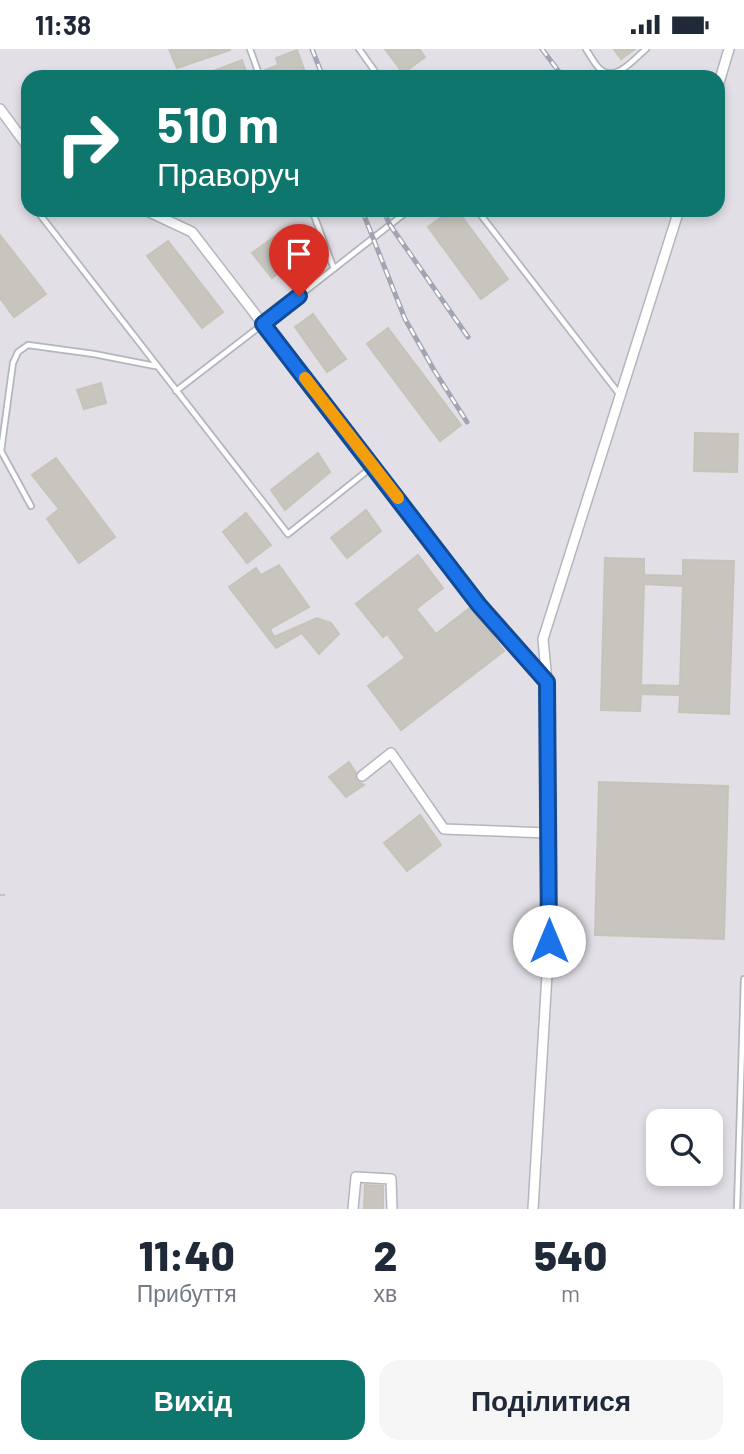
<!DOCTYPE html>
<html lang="uk">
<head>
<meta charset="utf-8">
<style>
	:root { --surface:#fff; --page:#f6f6f7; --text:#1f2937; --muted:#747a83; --accent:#0f766e }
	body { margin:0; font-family:Barlow,sans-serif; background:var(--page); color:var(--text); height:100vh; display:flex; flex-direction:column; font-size:26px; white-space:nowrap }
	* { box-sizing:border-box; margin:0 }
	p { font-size:23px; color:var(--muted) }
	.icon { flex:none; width:38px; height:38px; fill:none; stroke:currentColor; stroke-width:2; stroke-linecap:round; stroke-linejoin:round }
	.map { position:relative; height:1160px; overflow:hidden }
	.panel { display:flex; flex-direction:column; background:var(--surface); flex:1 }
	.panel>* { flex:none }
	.hud { position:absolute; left:21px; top:21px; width:704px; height:147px; border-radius:21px; box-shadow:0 4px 10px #0003; background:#0f766e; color:#fff; overflow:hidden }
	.fabs { position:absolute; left:646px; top:1060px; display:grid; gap:14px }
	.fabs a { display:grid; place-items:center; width:77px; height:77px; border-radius:14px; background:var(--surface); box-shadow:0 4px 10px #0003; font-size:35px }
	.pin { position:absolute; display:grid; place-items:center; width:60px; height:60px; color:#fff; margin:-72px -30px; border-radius:50% 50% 50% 0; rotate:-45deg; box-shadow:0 0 7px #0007 }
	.pin .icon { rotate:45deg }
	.me { position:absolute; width:77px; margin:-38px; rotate:0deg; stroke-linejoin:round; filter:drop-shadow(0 0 5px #0008) }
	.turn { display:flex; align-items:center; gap:24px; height:147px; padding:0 21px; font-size:32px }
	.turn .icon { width:91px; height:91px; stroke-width:2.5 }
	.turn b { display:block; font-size:49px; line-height:60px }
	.eta { display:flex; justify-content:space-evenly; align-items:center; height:119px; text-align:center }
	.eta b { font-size:42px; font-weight:800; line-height:49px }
	.button { display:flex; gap:14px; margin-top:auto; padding:14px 21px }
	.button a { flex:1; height:80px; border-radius:21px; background:var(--accent); color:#fff; font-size:28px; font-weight:800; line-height:80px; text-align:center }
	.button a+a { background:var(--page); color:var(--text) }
	.status { display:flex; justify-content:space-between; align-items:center; height:49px; padding:0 35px; background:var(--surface); direction:ltr }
	.status svg { height:19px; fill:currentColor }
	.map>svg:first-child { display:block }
	.industrial { fill:#e2e0e6; fill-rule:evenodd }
	.building { fill:#c8c5bf; stroke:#c8c3ba; stroke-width:2; fill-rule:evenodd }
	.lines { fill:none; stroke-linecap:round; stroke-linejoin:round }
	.lane-casing { stroke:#b4b6be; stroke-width:8 }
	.street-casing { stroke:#b4b6be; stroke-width:12 }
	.path { stroke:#c4c4c4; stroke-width:2; stroke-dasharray:5 3.5; stroke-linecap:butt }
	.lane { stroke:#fff; stroke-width:4.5 }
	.street { stroke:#fff; stroke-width:9 }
	.rail-casing { stroke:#a3a5b4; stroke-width:5 }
	.rail { stroke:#fff; stroke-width:2.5; stroke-dasharray:8; stroke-linecap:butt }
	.route-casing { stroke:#114b97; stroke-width:18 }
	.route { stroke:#1a73e8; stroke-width:12 }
	.slow { stroke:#f59e0b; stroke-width:12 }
</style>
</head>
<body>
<div class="status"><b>11:38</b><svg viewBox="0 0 49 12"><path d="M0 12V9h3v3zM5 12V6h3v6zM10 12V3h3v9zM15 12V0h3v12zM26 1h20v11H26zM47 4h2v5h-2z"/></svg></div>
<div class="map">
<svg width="744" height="1160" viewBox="0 0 744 1160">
	<rect width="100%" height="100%" fill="#ece7e0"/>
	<path class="industrial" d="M0,0h744v1160h-744zM28,28h690v133h-690zM658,1073h52v52h-52z"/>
	<path class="building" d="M169,0h61v1l-53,18z
		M385,0h34l6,8 -22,16z
		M614,0h21l-14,10z
		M297,1l10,27h-40l-2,-7 13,-5 -2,-7z
		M242,11l4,11 -14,6h-34z
		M451,161h6l51,69 -27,20 -53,-72z
		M278,185l19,25 -25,19 -20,-25z
		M0,186l46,59 -32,23 -14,-19z
		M168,192l55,71 -21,16 -55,-72z
		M313,265l33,45 -19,13 -32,-45z
		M388,279l73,97 -21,16 -73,-97z
		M101,334l5,20 -22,6 -7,-19z
		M695,384l43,1 -1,38 -43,-1z
		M318,404l12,19 -45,38 -14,-20z
		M56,409l59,79 -36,26 -32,-44 12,-10 -27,-34z
		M366,461l15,21 -34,27 -16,-20z
		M246,464l25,32 -24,18 -24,-31z
		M418,506l25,33 -27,21 20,25 35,-27 33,44 -103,79 -33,-44 37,-28 -18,-24 -4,3 -27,-33z
		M605,509l39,1v16l39,1v-16l51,1 -5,153 -50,-2 1,-17 -39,-1 -1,17 -39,-1zM644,535l39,2 -3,100 -39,-1z
		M279,516l30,42 -39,22 4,8 43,-19 14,5 8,11 -20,20 -17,-21 -26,15 -47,-61 27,-19 5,7z
		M349,713l7,11v7l8,5 -18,12 -17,-20z
		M599,733l129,4 -4,153 -129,-4z
		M420,766l21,30 -34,26 -23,-28z
		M365,1136l18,1v23h-19z"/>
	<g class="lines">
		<g class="lane-casing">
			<path id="lane" d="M250,0l10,28
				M359,0l20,28
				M586,0c4,6 8,14 13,19 16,16 35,-9 47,-19
				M312,161l22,59
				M477,161l143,185
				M41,167l247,318 84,-67
				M176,342l87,-67 146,-114
				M31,457l-30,-55 12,-88 5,-11 10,-7 66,9 61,12
				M737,1160l7,-230"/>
		</g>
		<g class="street-casing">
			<path id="street" d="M718,37l11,-37
				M0,60l28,38
				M145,161l47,22 287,373 68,77
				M362,727l29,-23 53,76 104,4
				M353,1160l3,-32 35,2 1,30
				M533,1160l16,-268 -2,-259 -4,-43 136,-429"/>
		</g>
		<path class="path" d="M0,846h6"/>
		<use href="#lane" class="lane"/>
		<use href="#street" class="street"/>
		<g class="rail-casing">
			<path id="rail" d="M312,0l11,28
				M542,0l21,28
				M362,161l43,109 29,51 33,52
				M383,161l7,15 78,112"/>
		</g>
		<use href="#rail" class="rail"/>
	</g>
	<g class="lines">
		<g class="route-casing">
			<path id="route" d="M299,247l-36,28 216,281 68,77 2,259"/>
		</g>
		<use href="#route" class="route"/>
		<path class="slow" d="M305,329l93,120"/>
	</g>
</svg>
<div class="fabs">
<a><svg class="icon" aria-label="search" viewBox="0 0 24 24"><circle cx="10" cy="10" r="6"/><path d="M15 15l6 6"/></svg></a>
</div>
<div class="pin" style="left:299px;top:247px;background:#d93025"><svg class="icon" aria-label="arrive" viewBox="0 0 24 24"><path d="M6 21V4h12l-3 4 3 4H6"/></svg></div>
<svg class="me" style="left:549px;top:892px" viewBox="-20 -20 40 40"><circle r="19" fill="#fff"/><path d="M0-13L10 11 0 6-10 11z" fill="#1a73e8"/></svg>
<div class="hud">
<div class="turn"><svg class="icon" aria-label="right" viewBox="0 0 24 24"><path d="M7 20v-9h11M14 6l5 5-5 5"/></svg><div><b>510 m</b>Праворуч</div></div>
</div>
</div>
<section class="panel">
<div class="eta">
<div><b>11:40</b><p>Прибуття</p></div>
<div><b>2</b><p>хв</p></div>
<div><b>540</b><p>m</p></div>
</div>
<div class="button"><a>Вихід</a><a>Поділитися</a></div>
</section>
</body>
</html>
